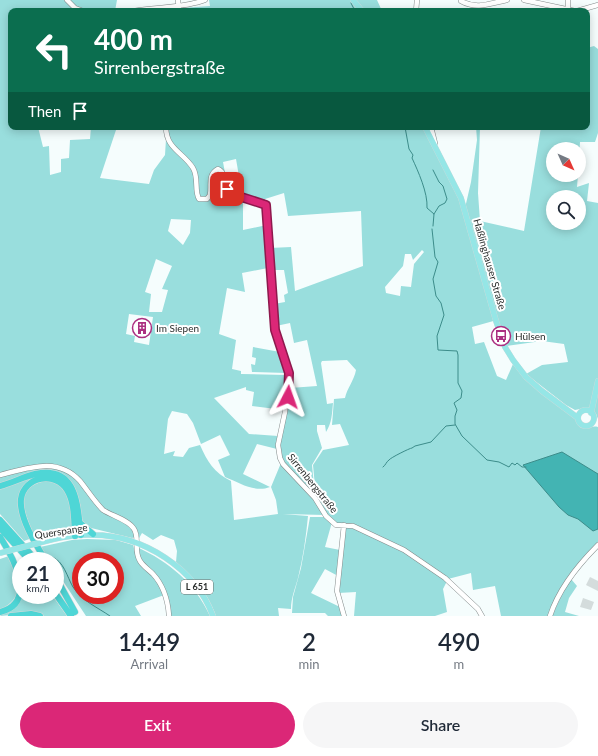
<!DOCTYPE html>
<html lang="en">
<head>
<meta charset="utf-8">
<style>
	:root { --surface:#fff; --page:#f6f6f7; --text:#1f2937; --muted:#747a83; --accent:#db2777 }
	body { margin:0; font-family:Lato,sans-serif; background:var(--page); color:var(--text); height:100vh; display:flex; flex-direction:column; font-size:15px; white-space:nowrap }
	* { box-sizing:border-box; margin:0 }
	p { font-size:13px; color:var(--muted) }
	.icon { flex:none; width:22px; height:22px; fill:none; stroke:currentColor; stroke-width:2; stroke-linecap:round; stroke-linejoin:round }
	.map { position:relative; height:616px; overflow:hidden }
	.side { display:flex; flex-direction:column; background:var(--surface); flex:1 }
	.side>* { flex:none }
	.hud { position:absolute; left:8px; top:8px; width:582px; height:122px; border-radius:8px; box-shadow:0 2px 10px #0003; background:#0b6e4f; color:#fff; overflow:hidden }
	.needle { width:26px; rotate:135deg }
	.controls { position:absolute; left:546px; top:142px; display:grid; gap:8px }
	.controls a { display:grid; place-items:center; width:40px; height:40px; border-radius:50%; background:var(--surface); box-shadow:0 2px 10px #0003; font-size:20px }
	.speed { position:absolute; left:12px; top:552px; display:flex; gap:8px; font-size:20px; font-weight:700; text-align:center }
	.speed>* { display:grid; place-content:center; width:52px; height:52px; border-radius:50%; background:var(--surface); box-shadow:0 2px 10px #0003; line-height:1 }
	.speed small { font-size:10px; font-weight:400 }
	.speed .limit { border:6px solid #d22; background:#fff; color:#111 }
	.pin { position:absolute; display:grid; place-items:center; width:34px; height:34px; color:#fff; margin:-17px; border-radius:8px; box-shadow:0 2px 6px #0006 }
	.me { position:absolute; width:44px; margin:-22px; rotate:4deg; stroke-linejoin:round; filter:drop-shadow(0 0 3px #0008) }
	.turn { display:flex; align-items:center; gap:14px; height:84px; padding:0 20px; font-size:18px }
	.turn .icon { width:52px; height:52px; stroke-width:2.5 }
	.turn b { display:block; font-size:28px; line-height:34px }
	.then { display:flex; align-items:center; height:38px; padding:0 20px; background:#0003; gap:8px; font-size:15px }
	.eta { display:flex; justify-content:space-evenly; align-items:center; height:68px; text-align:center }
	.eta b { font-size:24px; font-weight:600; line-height:28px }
	.cta { display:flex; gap:8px; margin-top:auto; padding:8px 20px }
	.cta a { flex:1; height:46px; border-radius:24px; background:var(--accent); color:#fff; font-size:16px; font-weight:600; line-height:46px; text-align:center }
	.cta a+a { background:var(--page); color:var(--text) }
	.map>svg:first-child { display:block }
	.green { fill:#99dedd; fill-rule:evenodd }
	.water { fill:#43b4b3; stroke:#3c8c8a }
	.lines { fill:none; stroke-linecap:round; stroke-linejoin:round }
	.stream { stroke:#3c8c8a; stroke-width:1 }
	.building { fill:#d4dcdc }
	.minor-casing { stroke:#858c8c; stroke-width:5.5 }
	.major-casing { stroke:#d9d9d9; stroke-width:6 }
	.highway-casing { stroke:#d9d9d9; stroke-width:7 }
	.minor { stroke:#fff; stroke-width:4.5 }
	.major { stroke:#95e6e6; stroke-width:5.5 }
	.highway { stroke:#4ed6d6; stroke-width:6 }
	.major-bridge-casing { stroke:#d9d9d9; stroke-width:6; stroke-linecap:butt }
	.major-bridge { stroke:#95e6e6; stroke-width:5.5 }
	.route-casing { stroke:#8e194d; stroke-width:10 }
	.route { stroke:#db2777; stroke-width:7 }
	.labels { text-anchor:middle; stroke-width:4; stroke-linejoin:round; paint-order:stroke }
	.shield { fill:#fff; stroke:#6a6c6b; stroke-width:1 }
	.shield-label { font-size:9px; font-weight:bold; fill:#2a2d2c }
	.street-label { font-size:10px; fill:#2a2d2c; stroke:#fff }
	.poi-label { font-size:10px; fill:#2a2d2c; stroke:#fff; text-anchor:start }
</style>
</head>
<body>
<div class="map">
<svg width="598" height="616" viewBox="0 0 598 616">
	<rect width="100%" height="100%" fill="#f5fdfd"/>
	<path class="green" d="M0,0h117l-2,11h-104v116h27l5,20 6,-1 1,29 11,-3v-13l8,-1 1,-18 20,-1 1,-12h26l-17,51 49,6 5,-14 11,-15 1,-16 5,8 12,11 2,-1c-10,-9 -19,-16 -18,-30h267l1,5 -8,3 28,53 8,21 25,89 5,9 -28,-99 6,-26 6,-42 -1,-13h4l-2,66 2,28 44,10 17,-104h46v-79l7,-2 4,3v84l-3,9h-15l-1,16v-9h-26v26h25l-1,12 12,-4 -2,18 11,2v216l-2,-5 -11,-6 -10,2 -9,-5 -40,-31 16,-9 26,-3 -4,-18 -22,-3 -35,5 -10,-26 -25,7 3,17 9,-2 13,34 9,4 7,-16 11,14 16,14 34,24 6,11c7,3 11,-2 18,0v115c-20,22 -41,45 -49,74h-48l-6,-30 -22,4 -2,-17 -23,6 -5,10 4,23 -12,4h-81l2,-24 -18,1 3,-41 4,-26h7l20,8 -19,-9 -17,-1 -9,-8 -11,-19 -3,-32 10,-15 26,-5 -9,-21 -8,1 2,-26 11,-1c2,-10 9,-17 11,-28l-9,-10 -25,1 -1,2 6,41 6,-1c-1,10 -1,20 -7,29l-1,-7h-8v6l5,17 -10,17 3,31 -32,-33c-7,-16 0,-31 3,-47 2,-9 3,-19 4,-28l27,-2 -10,-46 -13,3 -4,-20 -14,3 -2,-22 11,-2 -1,-7 4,-2 -4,-23h-12l-2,-22 21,-1 4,44 68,-25 -2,-55 -73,5 -4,-23 -19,6v6l-8,-3h-14v28l24,-5 1,43 -26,5 3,19 -18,-4 -8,46 17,6 -4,29 9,2v3l44,1 2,1 -3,34 -32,-4 2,-14 -8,-2v-3l-32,11 35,36 29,2 -1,13 -20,-5 -14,30 27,13c-15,6 -30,-4 -45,-10l-7,-17 12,-5 -10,-20 -19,9 -8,-21 -6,-9 -15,-3 -4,8 -4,35 11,-3 -2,5 10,1 6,-9 11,-3c7,16 14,28 31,36l3,39 44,-6 -2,-14 -5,-13 10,-24 34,35 10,17 -42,-1 25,2c-2,21 -5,42 -10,62 -3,11 -7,20 -7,31l-13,-1 1,8h-63c-8,-23 -22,-38 -40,-54l1,-11 -3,-11 -13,-5 -8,5 -11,-7 -4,7c-2,-22 -20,-20 -34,-32 -12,-9 -18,-26 -30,-35 -10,-7 -24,-9 -36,-8l1,2c12,-2 23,1 32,7 14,10 20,27 33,37 9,7 32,12 31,26l-3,1 -45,-11c-7,-6 -5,-15 -7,-23 -9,-48 -48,-31 -80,-20zM236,159l4,23 -13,2 -4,-22zM553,197h26v26h-26zM171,219l20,1 -1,13 -7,12 -15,-14zM422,250l2,2 -10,12 -3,23 -10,-1 -1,10 -14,-3 -1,-6 18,-21 2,-12h6l2,6zM156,259l16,7 -10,23 6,1 -6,22h-13l2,-18 -6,-2zM129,314l24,3 -4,28 -15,-3 1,-6 -9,-2z
		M209,0h168l5,11h-241l69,-5z
		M253,347l27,5 7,21 -35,-1 -1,-8 4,1 1,-7 -4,-1z
		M37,475l29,10 -30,-7 -16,21 12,39 -8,3 -24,-27v-27z
		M49,480l14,7 7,13 2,27 -5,5 -32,6c-10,-26 -25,-51 14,-58z
		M310,517h16l6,5 -7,25 15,3 -2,26 -13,-7 -14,24 29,14 3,9h-15l-3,-3h-33l1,-16 8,-29z
		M87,539l29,1 17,5 3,10 23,29 5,11 -29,11 6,10h-55l-31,-47v-8h-6l-9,-14 32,-7zM81,561h34v34h-34z
		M137,547c32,15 58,36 73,69h-40l-4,-22 -25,-34z
		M9,556c10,25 18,39 -9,54v-51z
		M571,579l6,7 -8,12 -4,14 14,4h-27l12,-26z
		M22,595h30l15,21h-23l-10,-3 -34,3z"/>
	<path class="water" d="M562,452l36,22v55l-5,2 -15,-12 -10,-4 -9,-8 -36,-42z"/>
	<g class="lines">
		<path class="stream" d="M351,3l4,8
			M405,127l4,22 4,6 -1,3c6,13 16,35 15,50l7,6 -1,12
			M433,170l6,12 4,4 4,13 -2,4 -6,3 -5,8
			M432,229l3,28 3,5 -5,17 3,17 5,7 3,12 -7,21 1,14 19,1 1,4v28l4,8 -1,7 -7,5 3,7 -2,6v8l7,12 25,24 12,2 10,5 3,-4 3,2 2,-2 5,4h4
			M383,467c3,-2 3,-5 6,-7 1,-2 21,-12 23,-12l3,-2 16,-4 15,-16 9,-1
			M52,557c12,4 15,20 21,30 9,14 24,20 37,29"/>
	</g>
	<path class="building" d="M590,577l8,4v10l-12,-6z
		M583,598l11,4 -3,8 -11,-3z"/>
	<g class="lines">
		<g class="minor-casing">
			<path id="minor" d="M67,0l8,8 8,3
				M178,0l1,11
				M524,0l51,11
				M568,0v9
				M461,1c16,9 30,2 46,-1
				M134,11c22,-4 51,-3 71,-11
				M416,11l1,-11
				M577,11l21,-6
				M166,127c0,22 17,25 27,41 6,10 1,22 6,31h8l3,-4c2,-10 -3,-20 8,-26 10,4 4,19 13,25 8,5 25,9 34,11l10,125 14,43v8l-4,31 -7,33 2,13 3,6 32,34 11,18 10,9 17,1 51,24 41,28 33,31 4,7
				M431,127l4,16
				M0,475c28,-7 58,-19 80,6 8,10 14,20 23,29 9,6 26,10 31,19 6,9 -1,21 6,32 3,5 9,9 13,13 11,12 15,26 16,42
				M344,616l-7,-25 7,-66
				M550,616c9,-28 28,-51 48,-71"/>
		</g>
		<g class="major-casing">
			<path id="major" d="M353,0l9,11
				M425,127l36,71 35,123 9,26 8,13 13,17 16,14 36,27
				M578 418a8 8 0 1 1 16 0a8 8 0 1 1-16 0Z
				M591,413l7,-32
				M50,540c14,-3 28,-6 43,-5 50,0 102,33 120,81"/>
		</g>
		<g class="highway-casing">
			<path id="highway" d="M0,486c12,-3 23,-9 35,-12 43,-9 42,32 46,61
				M0,520l37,41
				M80,523l13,11
				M0,528l30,33
				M0,537c13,20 38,66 0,75
				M46,561c-10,-16 -27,-43 -25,-62 3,-23 35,-28 46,-9 8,13 7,31 8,46
				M55,576l20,36
				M55,593l16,23
				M11,616l20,-2 9,2"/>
		</g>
		<use href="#minor" class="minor"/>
		<use href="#major" class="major"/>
		<use href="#highway" class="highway"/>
		<g class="major-bridge-casing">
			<path id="major-bridge" d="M0,553l50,-13"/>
		</g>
		<use href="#major-bridge" class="major-bridge"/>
	</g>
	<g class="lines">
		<g class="route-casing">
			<path id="route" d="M227,189l5,5 34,11 9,125 14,43 -1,24"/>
		</g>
		<use href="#route" class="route"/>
	</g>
	<defs>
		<g id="building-ring" transform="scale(1)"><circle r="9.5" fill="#fff" stroke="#ab2f81" stroke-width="1.5"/><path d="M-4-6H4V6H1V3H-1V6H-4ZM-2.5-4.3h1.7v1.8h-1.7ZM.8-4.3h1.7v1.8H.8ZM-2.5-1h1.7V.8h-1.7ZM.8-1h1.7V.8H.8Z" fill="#ab2f81"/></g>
		<g id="bus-ring" transform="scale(1)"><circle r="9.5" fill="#fff" stroke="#ab2f81" stroke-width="1.5"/><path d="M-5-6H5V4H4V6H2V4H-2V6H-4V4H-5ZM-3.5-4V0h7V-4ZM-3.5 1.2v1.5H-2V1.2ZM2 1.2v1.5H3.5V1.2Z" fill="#ab2f81"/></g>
	</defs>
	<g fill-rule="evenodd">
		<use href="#building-ring" x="142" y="328"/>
		<use href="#bus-ring" x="501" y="336"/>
	</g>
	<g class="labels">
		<rect class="shield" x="181" y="580" width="32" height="14" rx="3"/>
		<g class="shield-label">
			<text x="197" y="590">L 651</text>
		</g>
		<g class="street-label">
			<text transform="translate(490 264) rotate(74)" y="4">Haßlinghauser Straße</text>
			<text transform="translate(313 483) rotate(51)" y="4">Sirrenbergstraße</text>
			<text transform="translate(61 531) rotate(-9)" y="4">Querspange</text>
		</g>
		<g class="poi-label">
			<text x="156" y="332">Im Siepen</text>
			<text x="515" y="340">Hülsen</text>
		</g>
	</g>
</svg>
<div class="controls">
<a><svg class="needle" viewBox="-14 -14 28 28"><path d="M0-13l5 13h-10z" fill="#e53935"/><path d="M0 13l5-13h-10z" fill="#747a83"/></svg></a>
<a><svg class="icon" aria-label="search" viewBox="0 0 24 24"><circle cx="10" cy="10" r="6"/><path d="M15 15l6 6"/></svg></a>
</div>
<div class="speed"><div>21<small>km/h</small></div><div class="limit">30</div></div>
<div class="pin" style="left:227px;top:189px;background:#d93025"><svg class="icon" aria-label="arrive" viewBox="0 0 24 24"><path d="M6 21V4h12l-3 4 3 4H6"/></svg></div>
<svg class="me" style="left:288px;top:397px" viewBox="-20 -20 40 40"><path d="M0-17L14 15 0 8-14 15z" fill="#db2777" stroke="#fff" stroke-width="4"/></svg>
<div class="hud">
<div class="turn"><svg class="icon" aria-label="left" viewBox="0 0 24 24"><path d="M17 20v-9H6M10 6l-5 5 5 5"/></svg><div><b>400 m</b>Sirrenbergstraße</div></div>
<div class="then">Then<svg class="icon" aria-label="arrive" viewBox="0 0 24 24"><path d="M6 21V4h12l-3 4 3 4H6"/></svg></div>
</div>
</div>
<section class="side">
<div class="eta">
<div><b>14:49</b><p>Arrival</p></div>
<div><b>2</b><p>min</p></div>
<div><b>490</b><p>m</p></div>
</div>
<div class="cta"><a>Exit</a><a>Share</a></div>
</section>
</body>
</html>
